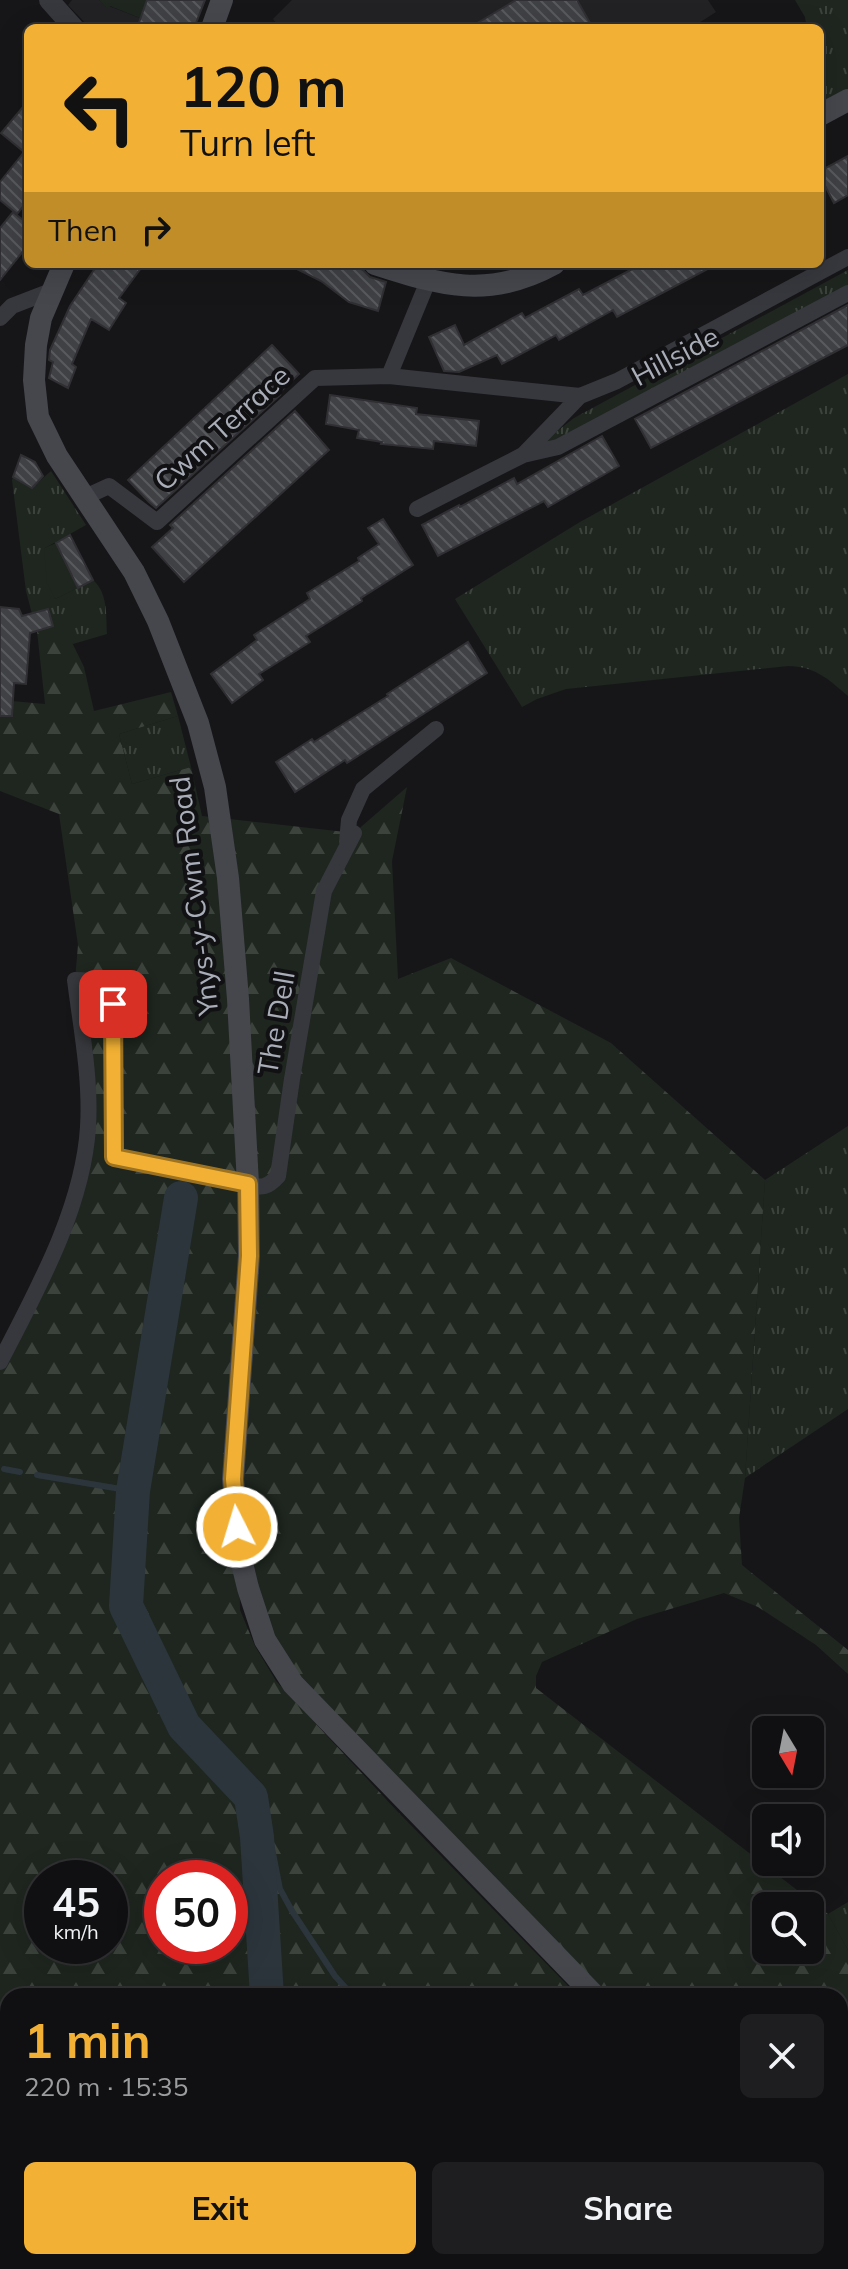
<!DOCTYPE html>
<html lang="en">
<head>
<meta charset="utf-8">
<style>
	:root { --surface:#101012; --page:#1e1e20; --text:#f1f3f6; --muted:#9c9d9f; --line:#303032; --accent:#f2b134 }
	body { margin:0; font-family:Mulish,sans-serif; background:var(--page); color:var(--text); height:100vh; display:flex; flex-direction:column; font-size:30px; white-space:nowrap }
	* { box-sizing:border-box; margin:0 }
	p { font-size:26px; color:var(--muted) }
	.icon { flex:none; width:44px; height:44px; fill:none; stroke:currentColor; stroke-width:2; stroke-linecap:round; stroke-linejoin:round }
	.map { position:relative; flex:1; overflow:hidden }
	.details { position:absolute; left:0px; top:1988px; width:848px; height:282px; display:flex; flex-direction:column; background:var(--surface); border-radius:24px 24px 0 0; box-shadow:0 8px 32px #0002,0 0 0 2px var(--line) }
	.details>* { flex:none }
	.guide { position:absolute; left:24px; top:24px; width:800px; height:244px; border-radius:12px; box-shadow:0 8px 32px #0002,0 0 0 2px var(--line); background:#f2b134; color:#111; overflow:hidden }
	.needle { width:52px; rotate:170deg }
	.tools { position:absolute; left:752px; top:1716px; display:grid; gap:16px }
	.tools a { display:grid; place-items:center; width:72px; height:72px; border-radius:12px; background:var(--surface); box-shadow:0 8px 32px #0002,0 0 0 2px var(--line); font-size:40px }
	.speed { position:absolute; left:24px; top:1860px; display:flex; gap:16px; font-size:40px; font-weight:700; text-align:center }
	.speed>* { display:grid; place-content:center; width:104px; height:104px; border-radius:50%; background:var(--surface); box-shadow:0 8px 32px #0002,0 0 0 2px var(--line); line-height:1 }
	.speed small { font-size:20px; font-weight:400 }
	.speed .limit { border:12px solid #d22; background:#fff; color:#111 }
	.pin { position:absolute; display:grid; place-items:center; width:68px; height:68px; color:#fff; margin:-34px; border-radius:16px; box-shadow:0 4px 12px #0006 }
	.me { position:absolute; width:88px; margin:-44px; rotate:355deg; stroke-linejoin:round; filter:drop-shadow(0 0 6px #0008) }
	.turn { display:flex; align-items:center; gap:28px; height:168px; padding:0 24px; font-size:36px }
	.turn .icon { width:104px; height:104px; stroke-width:2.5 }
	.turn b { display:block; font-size:56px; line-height:68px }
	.then { display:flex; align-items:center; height:76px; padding:0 24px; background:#0003; gap:16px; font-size:30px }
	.round { display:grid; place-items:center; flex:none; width:84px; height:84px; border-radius:12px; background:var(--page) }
	.headline { display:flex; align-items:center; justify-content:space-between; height:136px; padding:0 24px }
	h1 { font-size:48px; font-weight:700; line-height:60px; color:var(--accent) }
	.primary-button { display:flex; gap:16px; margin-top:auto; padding:16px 24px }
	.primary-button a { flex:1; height:92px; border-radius:12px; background:var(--accent); color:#111; font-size:32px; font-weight:700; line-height:92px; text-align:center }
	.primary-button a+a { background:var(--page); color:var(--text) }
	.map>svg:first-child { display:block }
	.built { fill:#222225 }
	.grass { fill:url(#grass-tufts) }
	.forest { fill:url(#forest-firs); fill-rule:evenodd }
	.garden { fill:#1e261f }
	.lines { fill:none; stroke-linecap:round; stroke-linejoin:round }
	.stream { stroke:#2c353c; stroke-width:6 }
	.river { stroke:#2c353c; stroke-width:34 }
	.building { fill:url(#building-back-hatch); stroke:#303034; stroke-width:2 }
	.minor { stroke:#37383d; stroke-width:16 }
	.tertiary { stroke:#37383d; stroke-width:20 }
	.secondary { stroke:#45474d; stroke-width:22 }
	.route-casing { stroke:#9d7322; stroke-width:20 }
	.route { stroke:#f2b134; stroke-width:14 }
	.labels { text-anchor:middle; stroke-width:8; stroke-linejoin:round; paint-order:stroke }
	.street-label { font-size:28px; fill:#a8adb8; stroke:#111113 }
</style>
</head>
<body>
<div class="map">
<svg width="848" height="2269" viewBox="0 0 848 2269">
	<defs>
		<pattern id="grass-tufts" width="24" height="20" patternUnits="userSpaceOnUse" patternTransform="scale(2)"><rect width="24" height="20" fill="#1e261f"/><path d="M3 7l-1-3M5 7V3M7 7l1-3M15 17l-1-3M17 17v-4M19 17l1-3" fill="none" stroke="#3c433d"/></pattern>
		<pattern id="forest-firs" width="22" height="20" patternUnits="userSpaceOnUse" patternTransform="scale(2)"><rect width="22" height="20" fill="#1e261f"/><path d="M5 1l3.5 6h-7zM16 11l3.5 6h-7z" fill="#3c433d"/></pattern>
		<pattern id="building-back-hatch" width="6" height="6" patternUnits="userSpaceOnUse" patternTransform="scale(2)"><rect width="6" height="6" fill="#404145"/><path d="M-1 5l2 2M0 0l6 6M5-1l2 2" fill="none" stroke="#595a5e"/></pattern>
	</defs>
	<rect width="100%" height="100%" fill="#161618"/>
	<path class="built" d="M72,0h27l9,8 1,-2 57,22h-76l-22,-23z
		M292,0h416l8,12 -25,16h-411l-7,-9z"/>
	<path class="grass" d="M795,0h53v91l-28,16v-79h-13l-2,-11z
		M848,270v16l-291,158 -10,-1v-4l27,-21z
		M848,374v322c-21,-18 -32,-29 -60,-30l-222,23 -29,10 -15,8 -67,-108 125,-77z
		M51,471l35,54 -41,23 10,51 38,-19c15,13 13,35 14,54l-34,10 -20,-18 -5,-17 -16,5 -6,-23 -14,-111 1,-3 19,11z
		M178,716l13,51 -59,17 -13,-50z
		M848,1126v283l-103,69 20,-298z
		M848,1902v48l-20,-36z
		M35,2262h124l1,7h-146z"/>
	<path class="forest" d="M62,622l22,45 10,44 77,-19 7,24 -59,18 13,50 59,-17 11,49 152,17 53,-46 -15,74 6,118 53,-21 160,85 154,137 -20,298 -6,40 3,47 106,85v24l-32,-29 -58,-38 -34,-14 -87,26 -95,43 -6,14v12l292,226 20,36v295l-8,-8v-241h-245l-302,-312 -54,-128 1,54 15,36 21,35 121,130 181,185h-570v266h27l-21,7h-14v-909l41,-81 44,-124 -10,-175 3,-35 -19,-131 -59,-23v-91l45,4 -8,-73zM42,1878h68v68h-68zM162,1878h68v68h-68zM766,1906h44v44h-44z
		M159,2262h437l3,7h-439z
		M647,2262h161l5,7h-158z"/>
	<path class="garden" d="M99,0h62l-17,8 -4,10 -30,-12 -2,3z
		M56,543l22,45 -23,11 -8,-16 -3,-35z"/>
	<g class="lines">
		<path class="stream" d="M4,1469l16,3
			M37,1475l96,16
			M251,1797h1
			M264,1807l16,82 12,22 43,65 18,20
			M596,2262l3,7"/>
		<path class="river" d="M181,1198l-48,293 -7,115 58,120 67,71 6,40 10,159
			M343,2262v7"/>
	</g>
	<path class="building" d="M147,0h58l-11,28h-57z
		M516,0h61l16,28h-124z
		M28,101v99l-11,14 -17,-14v-18l24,-30 -23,-19z
		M848,156v39l-14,8 -14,-27v-5z
		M13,212l15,12v21l-28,35v-52z
		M98,264h46l-25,34 7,5 -17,27 -18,-11 -19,45 4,3 -8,21 -19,-10 4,-16 -4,-2 1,-10 20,-44z
		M287,264h63l13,6 7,7 16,5 -8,29 -29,-9 -28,-21z
		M642,264h75l-100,53 -4,-7 -54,30 -3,-5 -54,29 -5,-9 -38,17 -15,-1 -15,-34 26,-12 9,20 58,-32 3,5 54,-29 4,6z
		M848,305v40l-197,103 -16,-29z
		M272,345l27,29 -21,20 2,1 -124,113 -7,-6 -21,-22z
		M330,395l87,13 -1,6 63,7 -3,25 -42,-5 -1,8 -52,-5 1,-2 -25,-4 2,-8 -33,-6z
		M295,411l34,39 -145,132 -32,-35 21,-19 -3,-3z
		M602,436l17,30 -71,41 -4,-6 -106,55 -16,-31 37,-20 1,2 54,-29 3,6z
		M21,455l14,7 8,14 -11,12 -19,-11z
		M383,519l30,46 -52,33 1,3 -56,35 4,6 -51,32 4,6 -31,23 -21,-29 46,-34 -3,-5 56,-36 -3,-6 52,-32 -1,-3 21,-14 -11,-16z
		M70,535l23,45 -15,8 -22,-45z
		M0,607l19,2 3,7 26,-7 5,17 -23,7 -4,51 -12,-1 -2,33h-12z
		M468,642l19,31 -140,90 -2,-3 -50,32 -19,-30 36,-23 2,3 74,-46 -1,-2z"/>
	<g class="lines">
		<path class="minor" d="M0,318l12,-12 39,-15
			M389,376l39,-95
			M524,454l56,-58 37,-15 231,-124
			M83,498l26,-12 48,36 158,-144 74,-2 191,20
			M417,509l106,-54 35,-8 290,-154
			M347,842l2,-22 14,-31 73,-60
			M0,1362c37,-72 83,-154 88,-235 3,-49 -7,-99 -13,-147l25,1 13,9 1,167 134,27c14,5 20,3 30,-8l14,-97 32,-188 30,-58"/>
		<path class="tertiary" d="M49,0l25,28"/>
		<path class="secondary" d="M212,28l10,-28
			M820,115l28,-15
			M64,264l-23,54 -5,27 -2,35 4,37 19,39 77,116 24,49 40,102 17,64 13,91 10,121 10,185 1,72 -16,223 6,72 9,37 17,52 28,44 302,312
			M375,264c65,21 114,36 179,0
			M840,2237l8,8"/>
	</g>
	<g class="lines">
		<g class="route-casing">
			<path id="route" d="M113,1004l1,153 134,27 1,72 -16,223 4,48"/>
		</g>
		<use href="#route" class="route"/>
	</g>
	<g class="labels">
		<g class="street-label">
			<text transform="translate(675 356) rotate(-28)" y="10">Hillside</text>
			<text transform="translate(222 428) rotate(-42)" y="10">Cwm Terrace</text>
			<text transform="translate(194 896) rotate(-97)" y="10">Ynys-y-Cwm Road</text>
			<text transform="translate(276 1023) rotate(-80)" y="10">The Dell</text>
		</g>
	</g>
</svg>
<div class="tools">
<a><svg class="needle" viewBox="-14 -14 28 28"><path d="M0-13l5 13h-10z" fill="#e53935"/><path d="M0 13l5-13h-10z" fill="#9c9d9f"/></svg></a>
<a><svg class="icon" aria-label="sound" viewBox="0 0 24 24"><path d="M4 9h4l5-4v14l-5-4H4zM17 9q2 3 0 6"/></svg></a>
<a><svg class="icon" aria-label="search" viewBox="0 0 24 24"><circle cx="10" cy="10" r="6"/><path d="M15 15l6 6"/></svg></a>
</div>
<div class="speed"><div>45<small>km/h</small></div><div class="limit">50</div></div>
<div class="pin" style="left:113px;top:1004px;background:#d93025"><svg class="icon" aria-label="arrive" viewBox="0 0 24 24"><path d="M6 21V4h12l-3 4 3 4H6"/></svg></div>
<svg class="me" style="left:237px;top:1527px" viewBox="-20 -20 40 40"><circle r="17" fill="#f2b134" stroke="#fff" stroke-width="3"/><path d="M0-11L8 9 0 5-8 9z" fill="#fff"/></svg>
<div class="guide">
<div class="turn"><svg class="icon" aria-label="left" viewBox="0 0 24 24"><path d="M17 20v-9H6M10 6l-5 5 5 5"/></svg><div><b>120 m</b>Turn left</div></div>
<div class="then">Then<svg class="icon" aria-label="right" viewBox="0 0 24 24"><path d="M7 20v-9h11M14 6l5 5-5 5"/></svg></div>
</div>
<section class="details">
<div class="headline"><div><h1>1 min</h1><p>220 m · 15:35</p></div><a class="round"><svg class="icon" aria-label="close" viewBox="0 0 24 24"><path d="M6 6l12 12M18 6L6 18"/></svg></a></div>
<div class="primary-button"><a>Exit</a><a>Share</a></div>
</section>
</div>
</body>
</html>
